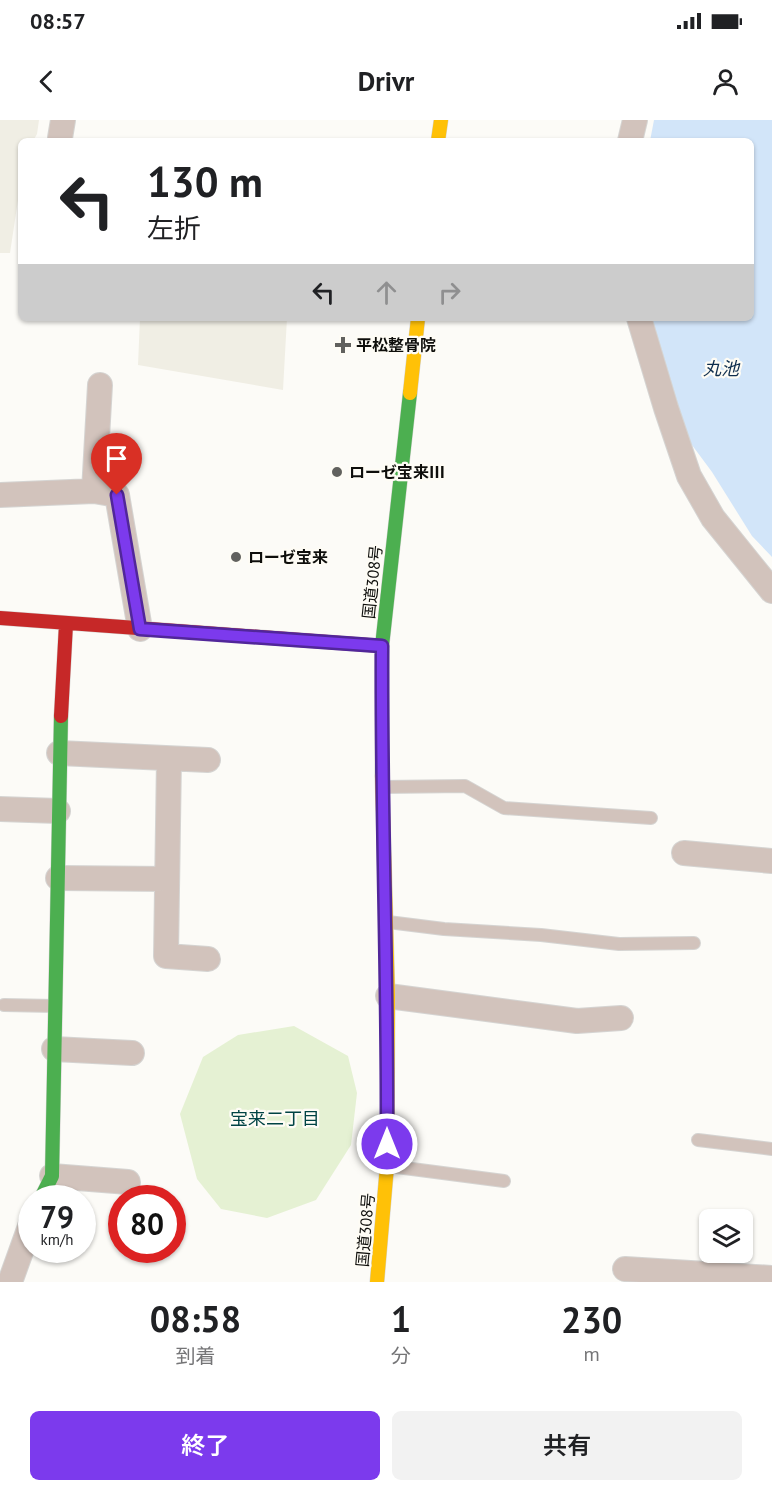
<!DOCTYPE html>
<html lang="ja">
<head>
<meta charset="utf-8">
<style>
	:root { --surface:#fff; --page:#f2f2f2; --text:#202124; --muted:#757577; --accent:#7c3aed }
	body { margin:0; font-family:"PT Sans","Noto Sans JP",sans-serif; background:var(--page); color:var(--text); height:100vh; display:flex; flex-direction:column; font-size:22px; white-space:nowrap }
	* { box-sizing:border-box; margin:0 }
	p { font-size:20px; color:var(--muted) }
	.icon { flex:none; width:33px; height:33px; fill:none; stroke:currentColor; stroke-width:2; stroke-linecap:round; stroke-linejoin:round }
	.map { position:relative; height:1162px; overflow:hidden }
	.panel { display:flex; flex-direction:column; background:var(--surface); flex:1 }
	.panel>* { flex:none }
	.hud { position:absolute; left:18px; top:18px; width:736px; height:183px; border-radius:9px; box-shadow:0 2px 4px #0004; background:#fff; color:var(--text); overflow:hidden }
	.buttons { position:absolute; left:699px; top:1089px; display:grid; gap:12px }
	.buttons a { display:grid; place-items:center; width:54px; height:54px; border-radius:9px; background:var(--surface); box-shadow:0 2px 4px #0004; font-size:30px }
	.speed { position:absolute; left:18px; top:1065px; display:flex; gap:12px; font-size:30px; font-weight:700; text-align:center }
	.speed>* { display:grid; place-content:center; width:78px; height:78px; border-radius:50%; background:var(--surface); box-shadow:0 2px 4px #0004; line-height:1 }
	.speed small { font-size:15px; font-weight:400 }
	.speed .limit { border:9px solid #d22; background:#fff; color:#111 }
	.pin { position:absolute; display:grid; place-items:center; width:51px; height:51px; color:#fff; margin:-62px -26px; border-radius:50% 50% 50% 0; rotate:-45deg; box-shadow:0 0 6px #0007 }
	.pin .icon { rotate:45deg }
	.me { position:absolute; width:66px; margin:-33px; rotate:0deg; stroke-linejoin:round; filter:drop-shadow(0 0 4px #0008) }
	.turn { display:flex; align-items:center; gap:21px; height:126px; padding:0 30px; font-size:27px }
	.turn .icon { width:78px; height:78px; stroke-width:2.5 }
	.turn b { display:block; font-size:42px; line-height:51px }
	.lanes { display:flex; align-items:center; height:57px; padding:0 30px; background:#0003; justify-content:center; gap:30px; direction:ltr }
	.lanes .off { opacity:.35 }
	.eta { display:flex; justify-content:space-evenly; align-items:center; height:102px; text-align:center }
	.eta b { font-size:36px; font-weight:600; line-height:42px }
	.button { display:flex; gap:12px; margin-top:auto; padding:12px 30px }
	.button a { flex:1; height:69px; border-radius:9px; background:var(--accent); color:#fff; font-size:24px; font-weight:600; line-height:69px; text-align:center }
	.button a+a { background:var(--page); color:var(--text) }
	.status { display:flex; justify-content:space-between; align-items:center; height:42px; padding:0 30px; background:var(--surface); direction:ltr }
	.status svg { height:16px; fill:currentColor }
	header { display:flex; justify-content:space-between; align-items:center; height:78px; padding:0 30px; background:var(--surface); font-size:27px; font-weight:600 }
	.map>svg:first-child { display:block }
	.built { fill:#f0eee4 }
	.green { fill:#e5f1d3 }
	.water { fill:#d2e5f9 }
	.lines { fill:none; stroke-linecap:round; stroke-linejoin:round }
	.lane-casing { stroke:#d5d4d2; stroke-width:14 }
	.street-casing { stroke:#d5d4d2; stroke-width:26 }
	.fast-casing { stroke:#d5d4d2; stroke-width:15 }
	.slow-casing { stroke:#d5d4d2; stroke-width:15 }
	.jam-casing { stroke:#d5d4d2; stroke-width:15 }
	.lane { stroke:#d2c3bc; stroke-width:12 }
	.street { stroke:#d2c3bc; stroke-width:24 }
	.fast { stroke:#4caf50; stroke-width:14 }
	.slow { stroke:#ffc107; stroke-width:14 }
	.jam { stroke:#c62828; stroke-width:14 }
	.route-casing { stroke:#51269a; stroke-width:15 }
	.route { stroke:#7c3aed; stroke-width:10 }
	.poi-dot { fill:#61615e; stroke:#fefcf5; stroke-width:2 }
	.labels { text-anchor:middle; stroke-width:4.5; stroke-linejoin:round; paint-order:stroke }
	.poi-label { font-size:16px; font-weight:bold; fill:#0e0e0b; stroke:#fefcf5; text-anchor:start }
	.street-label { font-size:16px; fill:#0e0e0b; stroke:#fefcf5 }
	.water-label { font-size:18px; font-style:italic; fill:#0e2d4d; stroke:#fefcf5 }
	.neighbourhood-label { font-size:18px; fill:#004344; stroke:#fefcf5 }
</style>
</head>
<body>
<div class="status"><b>08:57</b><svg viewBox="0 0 49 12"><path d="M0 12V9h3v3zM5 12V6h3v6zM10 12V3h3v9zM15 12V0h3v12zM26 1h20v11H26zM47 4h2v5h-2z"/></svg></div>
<header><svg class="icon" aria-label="back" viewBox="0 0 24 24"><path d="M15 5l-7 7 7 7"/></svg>Drivr<svg class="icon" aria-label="person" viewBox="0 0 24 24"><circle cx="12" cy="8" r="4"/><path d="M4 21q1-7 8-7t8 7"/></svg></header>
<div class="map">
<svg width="772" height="1162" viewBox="0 0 772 1162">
	<rect width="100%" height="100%" fill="#fcfbf7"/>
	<path class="built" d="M0,0h39l-2,14 -4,7h-12v39l-11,73h-10z
		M140,198h147l-4,72 -145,-25z"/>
	<path class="green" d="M294,906l54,30 9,37 -6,52 -35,55 -49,18 -46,-9 -24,-30 -17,-65 23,-57 35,-22z"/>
	<path class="water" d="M654,0h118v437l-20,-21 -40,-64 -23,-31 -38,-123h101v-177h-102z"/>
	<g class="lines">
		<g class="lane-casing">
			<path id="lane" d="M383,667l82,-1 39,22 147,10
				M388,802l56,7 97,6 78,9 75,-1
				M4,885l50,1
				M698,1020l74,9
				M389,1046l115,15"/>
		</g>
		<g class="street-casing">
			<path id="street" d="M60,18l3,-18
				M630,21l5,-21
				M639,198l27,90 23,68 24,42 59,73
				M94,371l6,-106
				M0,375l94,-4 23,4 23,134
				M59,633l149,7
				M169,639l-3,197 42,3
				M0,689l58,2
				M684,733l88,8
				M58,758l109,1
				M388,876l189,25 44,-3
				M54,929l78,4
				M52,1056l76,6
				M625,1149l147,9
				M10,1162l22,-61"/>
		</g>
		<g class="fast-casing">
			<path id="fast" d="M382,656v-130l28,-253
				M41,1078l11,-22 9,-460"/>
		</g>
		<g class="slow-casing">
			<path id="slow" d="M438,21l3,-21
				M410,273l8,-75
				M377,1162l10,-116 1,-170 -6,-220"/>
		</g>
		<g class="jam-casing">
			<path id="jam" d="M0,498l382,28
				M61,596l5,-92"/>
		</g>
		<use href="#lane" class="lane"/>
		<use href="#street" class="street"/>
		<use href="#fast" class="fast"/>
		<use href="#slow" class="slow"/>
		<use href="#jam" class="jam"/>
	</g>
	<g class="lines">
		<g class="route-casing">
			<path id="route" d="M117,375l23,134 242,17c-1,166 6,332 5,498"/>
		</g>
		<use href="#route" class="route"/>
	</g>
	<g class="poi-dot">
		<path d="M340 216h6v6h6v6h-6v6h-6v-6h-6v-6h6z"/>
		<circle cx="337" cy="352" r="6"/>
		<circle cx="236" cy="437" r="6"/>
	</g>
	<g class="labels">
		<g class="poi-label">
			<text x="356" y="231">平松整骨院</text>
			<text x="349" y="358">ローゼ宝来Ⅲ</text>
			<text x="248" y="443">ローゼ宝来</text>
		</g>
		<g class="street-label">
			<text transform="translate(372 462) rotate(-84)" y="6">国道308号</text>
			<text transform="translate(365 1110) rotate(-85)" y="6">国道308号</text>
		</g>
		<g class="water-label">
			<text x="721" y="255">丸池</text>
		</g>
		<g class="neighbourhood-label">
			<text x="275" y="1005">宝来二丁目</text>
		</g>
	</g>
</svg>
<div class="buttons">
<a><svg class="icon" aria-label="layers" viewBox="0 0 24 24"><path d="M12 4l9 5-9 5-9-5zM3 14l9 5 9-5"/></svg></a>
</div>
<div class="speed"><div>79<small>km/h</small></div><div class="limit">80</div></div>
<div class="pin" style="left:117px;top:375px;background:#d93025"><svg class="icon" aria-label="arrive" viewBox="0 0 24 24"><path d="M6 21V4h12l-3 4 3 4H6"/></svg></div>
<svg class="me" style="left:387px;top:1024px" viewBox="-20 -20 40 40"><circle r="17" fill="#7c3aed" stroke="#fff" stroke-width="3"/><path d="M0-11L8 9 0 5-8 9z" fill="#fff"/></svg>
<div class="hud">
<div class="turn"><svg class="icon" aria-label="left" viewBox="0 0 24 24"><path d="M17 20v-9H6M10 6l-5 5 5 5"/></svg><div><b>130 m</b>左折</div></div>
<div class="lanes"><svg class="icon" aria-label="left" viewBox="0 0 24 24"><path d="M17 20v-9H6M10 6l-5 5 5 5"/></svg><svg class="icon off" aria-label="ahead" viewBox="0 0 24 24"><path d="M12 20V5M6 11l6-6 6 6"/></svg><svg class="icon off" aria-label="right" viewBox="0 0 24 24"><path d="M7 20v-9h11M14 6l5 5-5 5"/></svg></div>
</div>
</div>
<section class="panel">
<div class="eta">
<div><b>08:58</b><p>到着</p></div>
<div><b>1</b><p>分</p></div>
<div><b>230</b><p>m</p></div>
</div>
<div class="button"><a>終了</a><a>共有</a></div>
</section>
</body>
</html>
